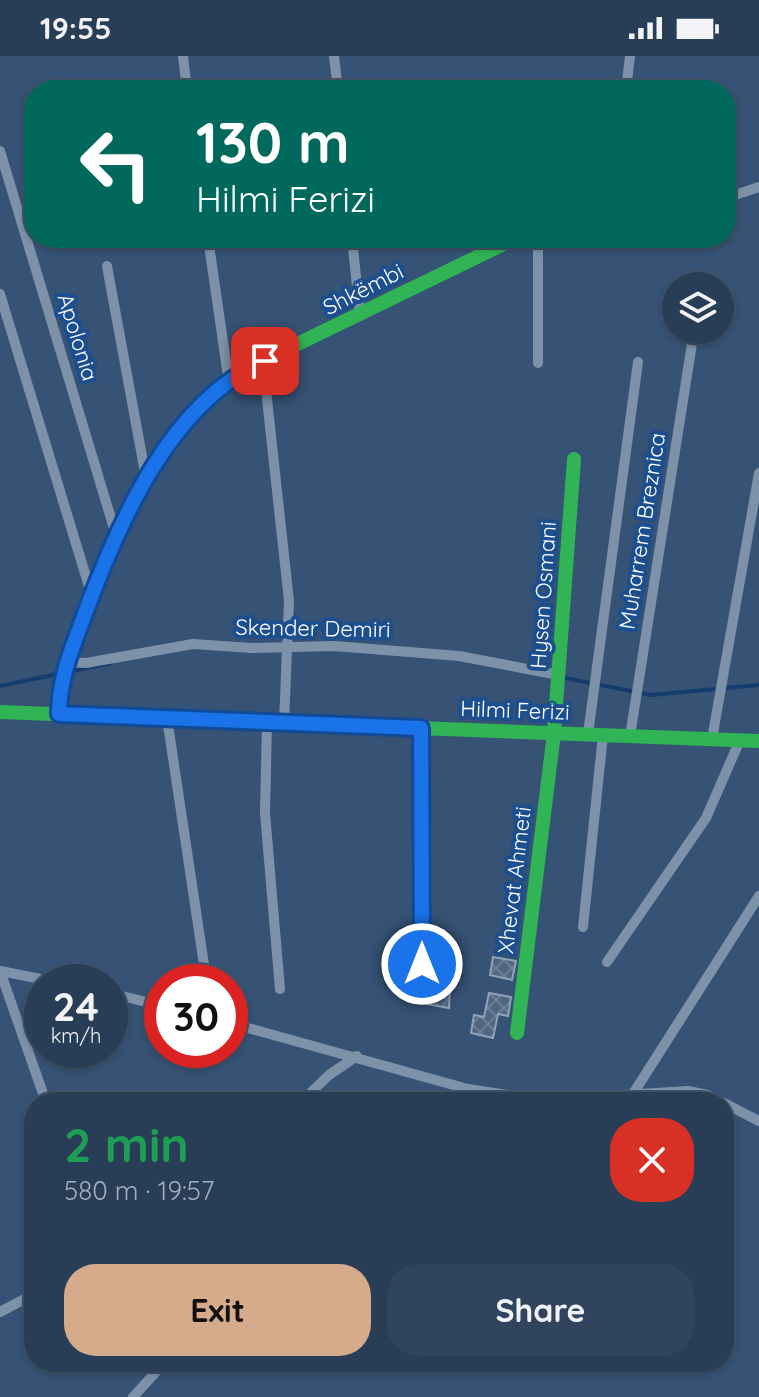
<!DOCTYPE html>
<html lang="en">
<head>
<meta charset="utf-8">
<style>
	:root { --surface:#283e57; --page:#30455d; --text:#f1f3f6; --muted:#a5aeba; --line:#44576d; --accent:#d6ab8b }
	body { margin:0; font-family:Quicksand,sans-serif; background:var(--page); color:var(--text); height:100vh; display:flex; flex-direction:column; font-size:30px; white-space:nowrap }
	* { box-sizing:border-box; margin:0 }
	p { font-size:26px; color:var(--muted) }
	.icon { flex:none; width:44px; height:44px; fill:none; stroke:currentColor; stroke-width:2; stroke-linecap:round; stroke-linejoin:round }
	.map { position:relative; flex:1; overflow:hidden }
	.drawer { position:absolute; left:24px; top:1036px; width:710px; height:280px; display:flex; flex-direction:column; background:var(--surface); border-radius:32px; box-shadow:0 2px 6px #0004,0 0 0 2px var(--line) }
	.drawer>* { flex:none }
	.top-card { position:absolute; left:24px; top:24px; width:712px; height:168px; border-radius:32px; box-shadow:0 2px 6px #0004,0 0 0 2px var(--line); background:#00695c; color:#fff; overflow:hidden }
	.buttons { position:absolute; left:662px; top:216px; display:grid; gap:16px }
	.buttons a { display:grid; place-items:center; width:72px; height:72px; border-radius:50%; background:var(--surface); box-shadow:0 2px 6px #0004,0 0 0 2px var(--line); font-size:40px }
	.speed { position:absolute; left:24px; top:908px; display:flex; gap:16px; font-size:40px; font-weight:700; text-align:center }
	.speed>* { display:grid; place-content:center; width:104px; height:104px; border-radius:50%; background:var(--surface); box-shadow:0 2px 6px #0004,0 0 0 2px var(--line); line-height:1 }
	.speed small { font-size:20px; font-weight:400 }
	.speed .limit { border:12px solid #d22; background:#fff; color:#111 }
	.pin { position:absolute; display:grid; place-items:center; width:68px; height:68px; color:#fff; margin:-34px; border-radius:16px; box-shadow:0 4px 12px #0006 }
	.me { position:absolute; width:88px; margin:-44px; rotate:0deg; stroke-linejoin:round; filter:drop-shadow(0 0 6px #0008) }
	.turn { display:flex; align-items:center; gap:28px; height:168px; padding:0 40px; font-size:36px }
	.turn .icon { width:104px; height:104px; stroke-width:2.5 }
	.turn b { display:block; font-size:56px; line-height:68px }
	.round { display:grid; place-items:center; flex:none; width:84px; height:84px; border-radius:32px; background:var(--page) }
	.summary { display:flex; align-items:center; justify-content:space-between; height:136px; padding:0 40px }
	h1 { font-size:48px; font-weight:700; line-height:60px; color:#1e9e55 }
	.primary-button { display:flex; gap:16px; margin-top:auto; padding:16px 40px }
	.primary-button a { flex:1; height:92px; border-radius:32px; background:var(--accent); color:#111; font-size:32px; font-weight:700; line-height:92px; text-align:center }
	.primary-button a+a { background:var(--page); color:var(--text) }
	.status { display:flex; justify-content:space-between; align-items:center; height:56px; padding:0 40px; background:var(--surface); direction:ltr }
	.status svg { height:22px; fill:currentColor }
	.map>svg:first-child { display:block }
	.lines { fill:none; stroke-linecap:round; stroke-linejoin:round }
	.stream { stroke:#153c6e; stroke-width:4 }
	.building { fill:url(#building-cross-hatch); stroke:#92a2b6; stroke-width:2 }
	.street { stroke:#7d92a8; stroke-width:10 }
	.fast { stroke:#30b455; stroke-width:14 }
	.route-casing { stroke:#114b97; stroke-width:20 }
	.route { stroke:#1a73e8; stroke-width:14 }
	.labels { text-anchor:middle; stroke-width:8; stroke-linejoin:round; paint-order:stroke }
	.street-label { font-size:22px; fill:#fff; stroke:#1b4f8f }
</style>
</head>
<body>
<div class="status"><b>19:55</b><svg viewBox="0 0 49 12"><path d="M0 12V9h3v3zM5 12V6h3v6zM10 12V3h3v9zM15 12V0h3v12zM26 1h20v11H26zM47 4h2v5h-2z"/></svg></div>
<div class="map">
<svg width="759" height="1341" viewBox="0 0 759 1341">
	<defs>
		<pattern id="building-cross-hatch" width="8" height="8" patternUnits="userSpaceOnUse" patternTransform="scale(2)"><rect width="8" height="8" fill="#506783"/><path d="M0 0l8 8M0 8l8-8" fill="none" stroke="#6a7e96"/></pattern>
	</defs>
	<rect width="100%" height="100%" fill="#365274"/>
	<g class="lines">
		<path class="stream" d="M560,621l91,18 108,-10
			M0,630l111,-23"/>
	</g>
	<path class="building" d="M493,901l23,4 -4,19 -22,-5z
		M430,926l20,3 -1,23 -23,-4z
		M489,937l22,4 -3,19 -10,-2 -5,24 -22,-5 3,-18 10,2z"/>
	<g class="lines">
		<path class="street" d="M183,0l4,34
			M334,0l4,34
			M626,34l4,-34
			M0,95l116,384
			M726,142l33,-11
			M208,182l21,145
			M352,182l8,78
			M538,182v125
			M107,210l39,212
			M0,238l91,299
			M266,334l23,211 -5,122
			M66,606l20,1 107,-19 59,4 82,-2 125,10 100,19
			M167,662l39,260
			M267,666l-2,91 15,176
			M421,672l1,266
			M588,678l50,-372
			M630,680l64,-405
			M712,683l47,-266
			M583,871l20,-192
			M607,906l99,-144 34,-78
			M0,915l46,131
			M0,915l56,11
			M110,937l52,13
			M230,967l238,66 74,11 146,-9 20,4 -3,7
			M631,1041l128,-201
			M301,1046l28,-27 28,-19
			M459,1046l9,-13
			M724,1047l35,18
			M0,1256l34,-18
			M133,1341l32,-35"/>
		<path class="fast" d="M0,656l759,29
			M59,658l5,-46 44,-117 35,-69 36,-54 67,-59 270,-131
			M517,977l37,-300 20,-274"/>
	</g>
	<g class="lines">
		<g class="route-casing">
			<path id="route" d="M265,305c-93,39 -145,159 -178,247 -13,36 -28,68 -28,106l362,14 1,236"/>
		</g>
		<use href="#route" class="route"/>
	</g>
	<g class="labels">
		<g class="street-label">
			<text transform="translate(363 233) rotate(-27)" y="8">Shkëmbi</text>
			<text transform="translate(78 281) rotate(73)" y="8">Apolonia</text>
			<text transform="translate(642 475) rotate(-81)" y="8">Muharrem Breznica</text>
			<text transform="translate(543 539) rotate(-86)" y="8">Hysen Osmani</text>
			<text transform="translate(313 572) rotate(1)" y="8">Skender Demiri</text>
			<text transform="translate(515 654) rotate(2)" y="8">Hilmi Ferizi</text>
			<text transform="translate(514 824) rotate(-83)" y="8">Xhevat Ahmeti</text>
		</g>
	</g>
</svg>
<div class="buttons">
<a><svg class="icon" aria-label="layers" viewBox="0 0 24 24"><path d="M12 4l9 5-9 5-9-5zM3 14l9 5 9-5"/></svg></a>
</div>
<div class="speed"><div>24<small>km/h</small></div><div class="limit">30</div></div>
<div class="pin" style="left:265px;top:305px;background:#d93025"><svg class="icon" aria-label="arrive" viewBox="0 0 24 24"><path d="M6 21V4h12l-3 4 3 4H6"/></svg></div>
<svg class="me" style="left:422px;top:908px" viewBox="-20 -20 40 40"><circle r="17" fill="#1a73e8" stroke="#fff" stroke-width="3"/><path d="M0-11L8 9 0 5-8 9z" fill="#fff"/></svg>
<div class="top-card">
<div class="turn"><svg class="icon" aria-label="left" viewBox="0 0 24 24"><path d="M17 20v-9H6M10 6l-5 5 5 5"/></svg><div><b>130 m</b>Hilmi Ferizi</div></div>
</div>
<section class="drawer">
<div class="summary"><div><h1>2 min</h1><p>580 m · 19:57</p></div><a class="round" style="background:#d93025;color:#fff"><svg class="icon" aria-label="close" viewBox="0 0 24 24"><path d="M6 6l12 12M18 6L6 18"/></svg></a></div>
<div class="primary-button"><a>Exit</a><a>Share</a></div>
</section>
</div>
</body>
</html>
